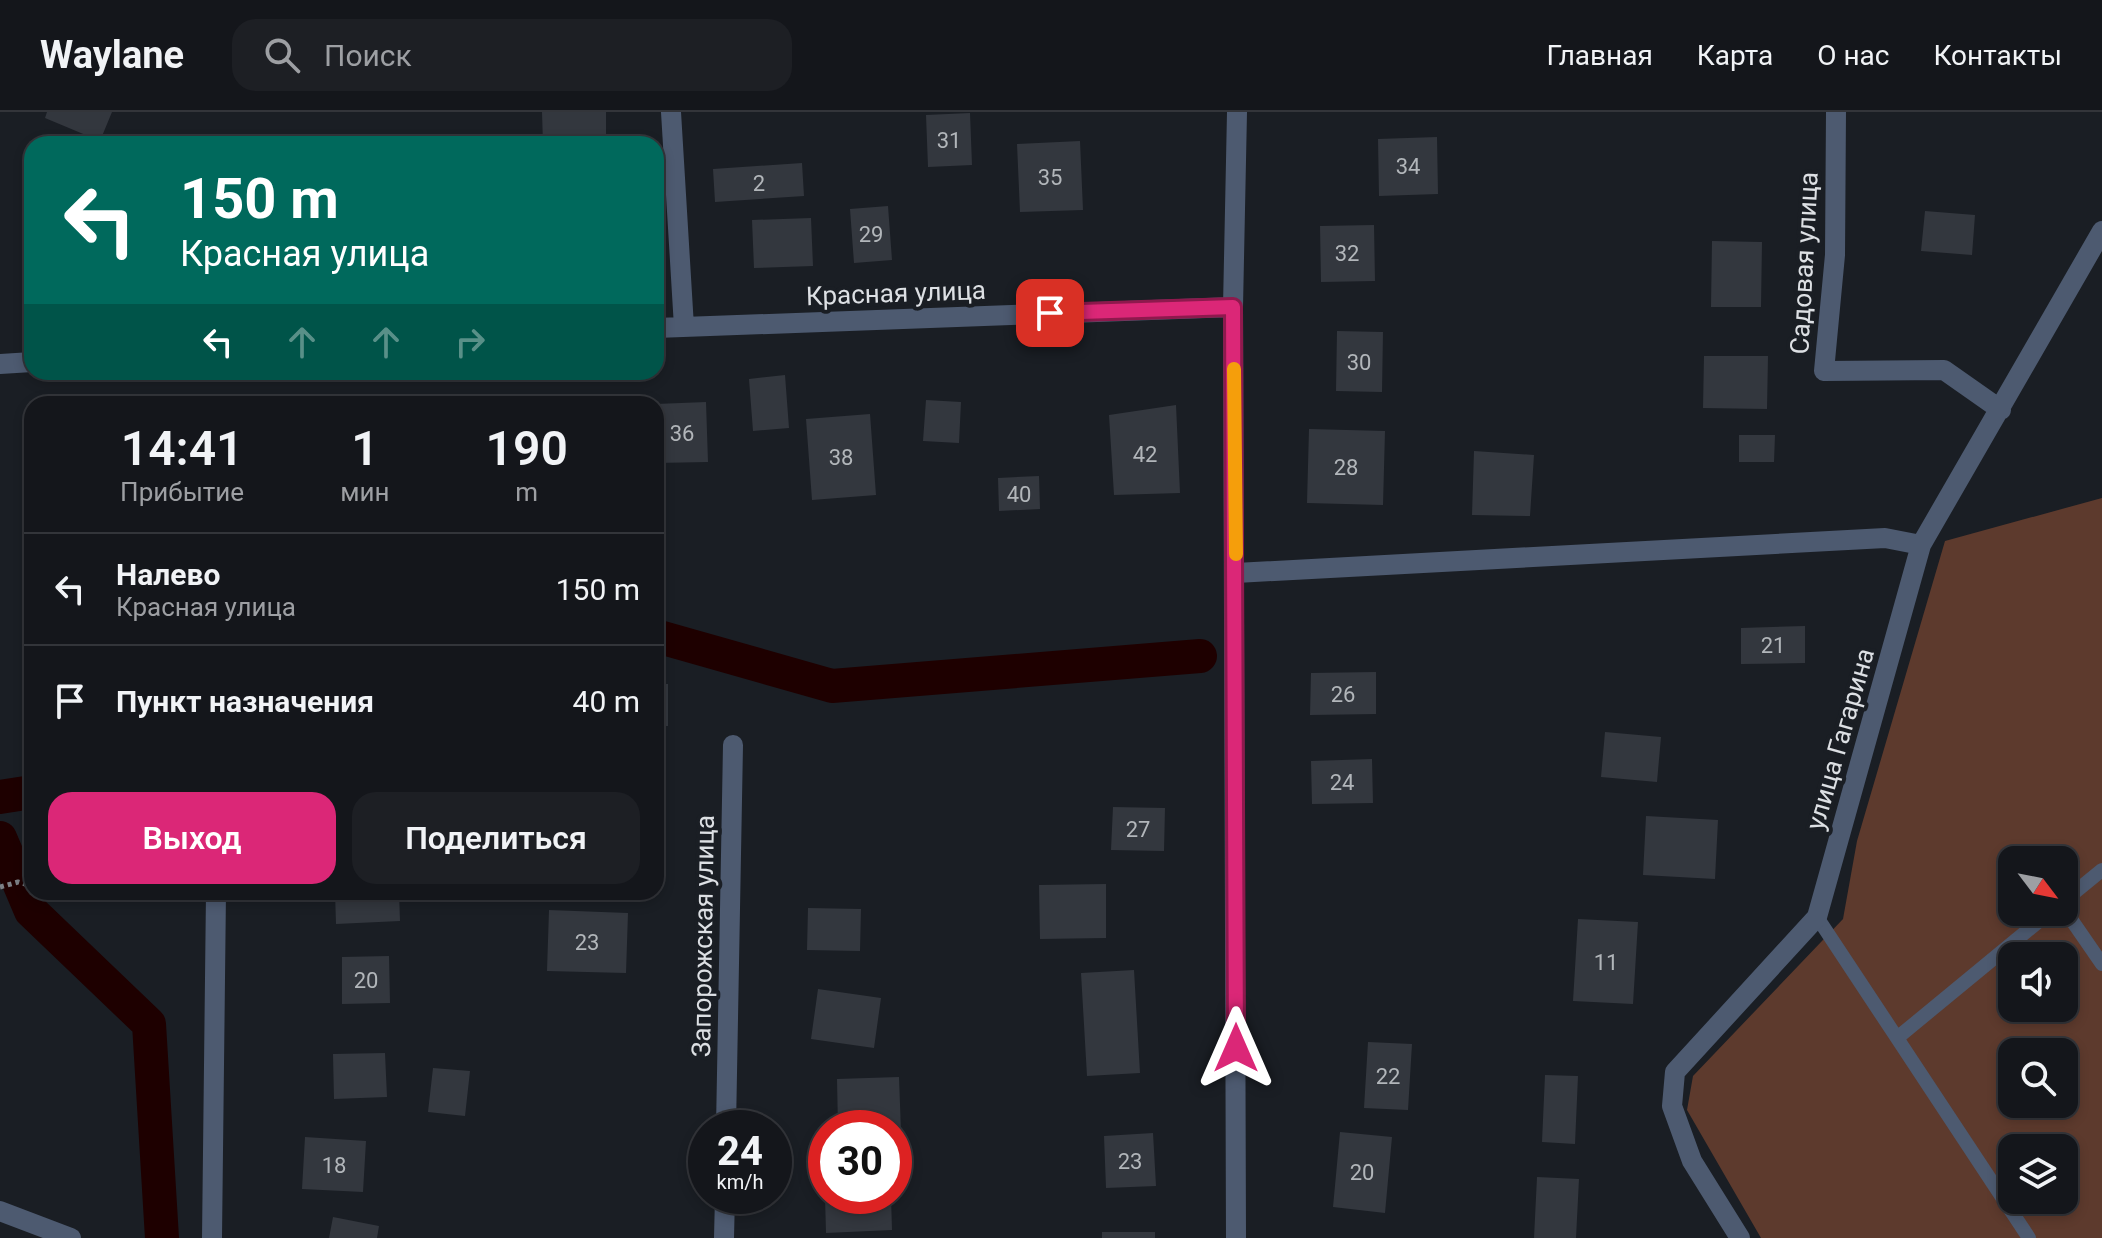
<!DOCTYPE html>
<html lang="ru">
<head>
<meta charset="utf-8">
<style>
	:root { --surface:#14161b; --page:#1d1f24; --text:#f1f3f6; --muted:#9d9fa3; --line:#33353a; --accent:#db2777 }
	body { margin:0; font-family:Roboto,sans-serif; background:var(--page); color:var(--text); height:100vh; display:flex; flex-direction:column; font-size:30px; white-space:nowrap }
	* { box-sizing:border-box; margin:0 }
	p { font-size:26px; color:var(--muted) }
	.icon { flex:none; width:44px; height:44px; fill:none; stroke:currentColor; stroke-width:2; stroke-linecap:round; stroke-linejoin:round }
	.map { position:relative; flex:1; overflow:hidden }
	.panel { position:absolute; left:24px; top:284px; width:640px; height:504px; display:flex; flex-direction:column; background:var(--surface); border-radius:24px; box-shadow:0 4px 12px #0003,0 0 0 2px var(--line) }
	.panel>* { flex:none }
	.top-card { position:absolute; left:24px; top:24px; width:640px; height:244px; border-radius:24px; box-shadow:0 4px 12px #0003,0 0 0 2px var(--line); background:#00695c; color:#fff; overflow:hidden }
	.needle { width:52px; rotate:122deg }
	.tools { position:absolute; left:1998px; top:734px; display:grid; gap:16px }
	.tools a { display:grid; place-items:center; width:80px; height:80px; border-radius:16px; background:var(--surface); box-shadow:0 4px 12px #0003,0 0 0 2px var(--line); font-size:40px }
	.speed { position:absolute; left:688px; top:998px; display:flex; gap:16px; font-size:40px; font-weight:700; text-align:center }
	.speed>* { display:grid; place-content:center; width:104px; height:104px; border-radius:50%; background:var(--surface); box-shadow:0 4px 12px #0003,0 0 0 2px var(--line); line-height:1 }
	.speed small { font-size:20px; font-weight:400 }
	.speed .limit { border:12px solid #d22; background:#fff; color:#111 }
	.pin { position:absolute; display:grid; place-items:center; width:68px; height:68px; color:#fff; margin:-34px; border-radius:16px; box-shadow:0 4px 12px #0006 }
	.me { position:absolute; width:88px; margin:-44px; rotate:0deg; stroke-linejoin:round; filter:drop-shadow(0 0 6px #0008) }
	.turn { display:flex; align-items:center; gap:28px; height:168px; padding:0 24px; font-size:36px }
	.turn .icon { width:104px; height:104px; stroke-width:2.5 }
	.turn b { display:block; font-size:56px; line-height:68px }
	.lanes { display:flex; align-items:center; height:76px; padding:0 24px; background:#0003; justify-content:center; gap:40px; direction:ltr }
	.lanes .off { opacity:.35 }
	.eta { display:flex; justify-content:space-evenly; align-items:center; height:136px; text-align:center }
	.eta b { font-size:48px; font-weight:600; line-height:56px }
	.button { display:flex; gap:16px; margin-top:auto; padding:16px 24px }
	.button a { flex:1; height:92px; border-radius:24px; background:var(--accent); color:#fff; font-size:32px; font-weight:600; line-height:92px; text-align:center }
	.button a+a { background:var(--page); color:var(--text) }
	ul { padding:0; list-style:none }
	li { display:flex; align-items:center; gap:24px; height:112px; padding:0 24px; border-top:2px solid var(--line) }
	li div { flex:1 }
	li b { display:block; font-size:30px }
	li em { font-style:normal }
	header { display:flex; align-items:center; gap:48px; box-sizing:border-box; height:112px; padding:0 40px; background:var(--surface); border-bottom:2px solid var(--line) }
	header strong { font-size:38px }
	nav { display:flex; gap:44px; margin-inline-start:auto; font-size:28px }
	.search { width:560px; height:72px; background:var(--page); display:flex; align-items:center; gap:20px; box-sizing:border-box; padding:0 28px; border-radius:24px; color:var(--muted); font-size:30px }
	.map>svg:first-child { display:block }
	.green { fill:#5d3a2d; fill-rule:evenodd }
	.lines { fill:none; stroke-linecap:round; stroke-linejoin:round }
	.canal { stroke:#1e0000; stroke-width:34 }
	.building { fill:#33373e }
	.path { stroke:#7c8085; stroke-width:5; stroke-dasharray:4 4; stroke-linecap:butt }
	.lane { stroke:#4d5a70; stroke-width:14 }
	.street { stroke:#4d5a70; stroke-width:20 }
	.route-casing { stroke:#8e194d; stroke-width:20 }
	.route { stroke:#db2777; stroke-width:14 }
	.slow { stroke:#f59e0b; stroke-width:14 }
	.labels { text-anchor:middle; stroke-width:8; stroke-linejoin:round; paint-order:stroke }
	.number-label { font-size:22px; fill:#b2b6ba }
	.street-label { font-size:26px; fill:#dde0e4; stroke:#1a1e24 }
</style>
</head>
<body>
<header>
<strong>Waylane</strong>
<div class="search"><svg class="icon" aria-label="search" viewBox="0 0 24 24"><circle cx="10" cy="10" r="6"/><path d="M15 15l6 6"/></svg>Поиск</div>
<nav><a>Главная</a><a>Карта</a><a>О нас</a><a>Контакты</a></nav>
</header>
<div class="map">
<svg width="2102" height="1126" viewBox="0 0 2102 1126">
	<rect width="100%" height="100%" fill="#1a1e24"/>
	<path class="green" d="M2102,386v740h-341l-74,-128 6,-34 150,-157 14,-78 88,-300zM2012,748h52v52h-52zM2012,844h52v52h-52zM2012,940h52v52h-52zM2012,1036h52v52h-52z"/>
	<g class="lines">
		<path class="canal" d="M656,524l176,50 368,-30
			M0,685l32,-5
			M0,726l31,73 118,113 13,214"/>
	</g>
	<path class="building" d="M47,0h65l-12,29 -55,-23z
		M542,0h64v32h-63z
		M970,1l2,52 -44,2 -2,-52z
		M1437,25l1,57 -59,2 -1,-57z
		M1080,29l3,69 -63,2 -3,-68z
		M802,51l2,33 -89,6 -2,-33z
		M888,94l4,54 -38,3 -4,-54z
		M1925,99l50,4 -3,40 -51,-4z
		M811,106l2,48 -59,2 -2,-48z
		M1374,113l1,56 -54,1 -1,-56z
		M1712,129l50,1 -1,65h-50z
		M1337,219l46,1 -1,60 -46,-1z
		M1704,244h64l-1,53 -64,-1z
		M785,263l4,53 -36,3 -4,-52z
		M512,282l1,10h-44v-5z
		M926,288l35,2 -2,41 -36,-2z
		M706,290l2,60 -52,1v-59z
		M1176,293l4,88 -66,2 -5,-80z
		M870,302l6,81 -64,5 -6,-81z
		M1309,317l76,2 -2,74 -76,-2z
		M1739,323h36l-1,27h-35z
		M1474,339l60,4 -4,61 -58,-1z
		M1039,364l1,33 -41,2 -1,-33z
		M1805,514v37l-64,1v-36z
		M1376,560v42l-66,1 1,-42z
		M656,572h12v42h-12z
		M1605,620l56,5 -4,45 -56,-5z
		M1372,647l1,44 -61,1 -1,-43z
		M1113,695l52,1 -1,43 -53,-1z
		M1646,704l72,4 -3,59 -72,-4z
		M1106,772v54l-66,1 -1,-54z
		M335,780h64l1,29 -64,3z
		M808,796l53,1 -1,42 -53,-1z
		M549,798l79,3 -2,60 -79,-2z
		M1578,807l60,3 -5,82 -60,-3z
		M389,844l1,47 -48,1v-47z
		M1134,858l6,103 -53,3 -6,-103z
		M818,877l63,9 -7,50 -63,-9z
		M1368,930l44,2 -4,66 -44,-2z
		M385,941l2,44 -53,2 -1,-45z
		M433,956l37,3 -5,45 -37,-4z
		M1545,963l33,1 -3,68 -33,-2z
		M899,965l2,55 -7,-1v-3h-56l-1,-49z
		M1340,1020l52,5 -7,76 -52,-6z
		M1153,1021l3,53 -50,2 -2,-52z
		M305,1025l61,4 -3,51 -61,-3z
		M1537,1065l42,2 -3,59h-42z
		M825,1084h66l1,34 -66,3z
		M333,1105l46,9 -2,12h-48z
		M1102,1120h53v6h-53z"/>
	<g class="lines">
		<path class="path" d="M0,775l18,-5 14,4
			M51,780l12,4 11,-4"/>
		<path class="lane" d="M2064,789l38,-31
			M2064,797l38,55
			M1817,805l80,121 153,-126
			M1897,926l132,200"/>
		<path class="street" d="M671,0l13,215
			M1836,0l-1,143 -11,116 120,-1 57,40
			M656,216l577,-21
			M0,252l32,-2
			M1236,461l649,-35 36,7
			M726,1016l7,-383
			M0,1099l71,27
			M212,1126l4,-346
			M724,1126l1,-42
			M1236,1126l-3,-931 4,-195
			M1740,1126l-48,-77 -20,-55 3,-34 142,-155 104,-372 181,-314"/>
	</g>
	<g class="lines">
		<g class="route-casing">
			<path id="route" d="M1050,201l183,-6 3,741"/>
		</g>
		<use href="#route" class="route"/>
		<path class="slow" d="M1234,257l2,185"/>
	</g>
	<g class="labels">
		<g class="number-label">
			<text x="949" y="36">31</text>
			<text x="1408" y="62">34</text>
			<text x="1050" y="73">35</text>
			<text x="759" y="79">2</text>
			<text x="871" y="130">29</text>
			<text x="1347" y="149">32</text>
			<text x="1359" y="258">30</text>
			<text x="682" y="329">36</text>
			<text x="1145" y="350">42</text>
			<text x="841" y="353">38</text>
			<text x="1346" y="363">28</text>
			<text x="1019" y="390">40</text>
			<text x="1773" y="541">21</text>
			<text x="1343" y="590">26</text>
			<text x="1342" y="678">24</text>
			<text x="1138" y="725">27</text>
			<text x="587" y="838">23</text>
			<text x="1606" y="858">11</text>
			<text x="366" y="876">20</text>
			<text x="1388" y="972">22</text>
			<text x="1130" y="1057">23</text>
			<text x="334" y="1061">18</text>
			<text x="1362" y="1068">20</text>
		</g>
		<g class="street-label">
			<text transform="translate(1804 151) rotate(-87)" y="9">Садовая улица</text>
			<text transform="translate(896 181) rotate(-2)" y="9">Красная улица</text>
			<text transform="translate(1840 627) rotate(-74)" y="9">улица Гагарина</text>
			<text transform="translate(703 824) rotate(-89)" y="9">Запорожская улица</text>
		</g>
	</g>
</svg>
<div class="tools">
<a><svg class="needle" viewBox="-14 -14 28 28"><path d="M0-13l5 13h-10z" fill="#e53935"/><path d="M0 13l5-13h-10z" fill="#9d9fa3"/></svg></a>
<a><svg class="icon" aria-label="sound" viewBox="0 0 24 24"><path d="M4 9h4l5-4v14l-5-4H4zM17 9q2 3 0 6"/></svg></a>
<a><svg class="icon" aria-label="search" viewBox="0 0 24 24"><circle cx="10" cy="10" r="6"/><path d="M15 15l6 6"/></svg></a>
<a><svg class="icon" aria-label="layers" viewBox="0 0 24 24"><path d="M12 4l9 5-9 5-9-5zM3 14l9 5 9-5"/></svg></a>
</div>
<div class="speed"><div>24<small>km/h</small></div><div class="limit">30</div></div>
<div class="pin" style="left:1050px;top:201px;background:#d93025"><svg class="icon" aria-label="arrive" viewBox="0 0 24 24"><path d="M6 21V4h12l-3 4 3 4H6"/></svg></div>
<svg class="me" style="left:1236px;top:936px" viewBox="-20 -20 40 40"><path d="M0-17L14 15 0 8-14 15z" fill="#db2777" stroke="#fff" stroke-width="4"/></svg>
<div class="top-card">
<div class="turn"><svg class="icon" aria-label="left" viewBox="0 0 24 24"><path d="M17 20v-9H6M10 6l-5 5 5 5"/></svg><div><b>150 m</b>Красная улица</div></div>
<div class="lanes"><svg class="icon" aria-label="left" viewBox="0 0 24 24"><path d="M17 20v-9H6M10 6l-5 5 5 5"/></svg><svg class="icon off" aria-label="ahead" viewBox="0 0 24 24"><path d="M12 20V5M6 11l6-6 6 6"/></svg><svg class="icon off" aria-label="ahead" viewBox="0 0 24 24"><path d="M12 20V5M6 11l6-6 6 6"/></svg><svg class="icon off" aria-label="right" viewBox="0 0 24 24"><path d="M7 20v-9h11M14 6l5 5-5 5"/></svg></div>
</div>
<section class="panel">
<div class="eta">
<div><b>14:41</b><p>Прибытие</p></div>
<div><b>1</b><p>мин</p></div>
<div><b>190</b><p>m</p></div>
</div>
<ul>
<li><svg class="icon" aria-label="left" viewBox="0 0 24 24"><path d="M17 20v-9H6M10 6l-5 5 5 5"/></svg><div><b>Налево</b><p>Красная улица</p></div><em>150 m</em></li>
<li><svg class="icon" aria-label="arrive" viewBox="0 0 24 24"><path d="M6 21V4h12l-3 4 3 4H6"/></svg><div><b>Пункт назначения</b></div><em>40 m</em></li>
</ul>
<div class="button"><a>Выход</a><a>Поделиться</a></div>
</section>
</div>
</body>
</html>
